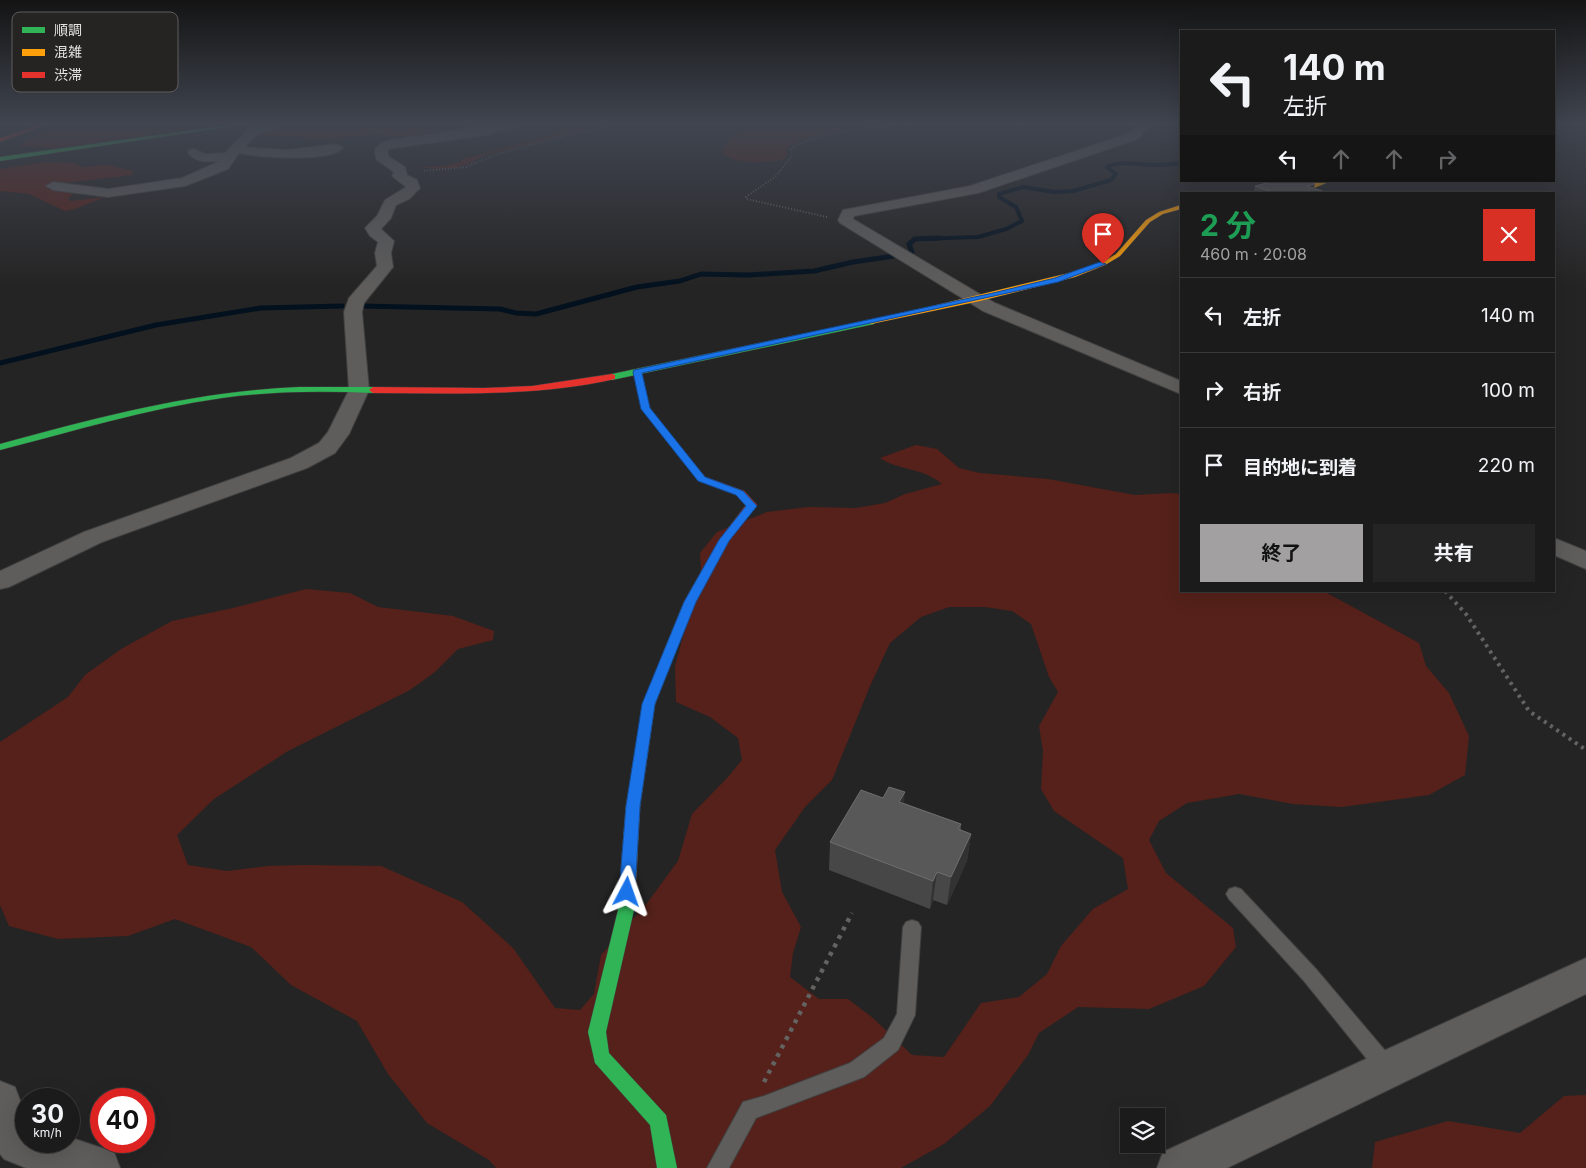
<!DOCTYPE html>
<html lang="ja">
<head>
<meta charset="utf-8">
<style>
	:root { --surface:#1c1b1b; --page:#252424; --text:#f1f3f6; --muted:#a0a1a3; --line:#3a393a; --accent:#a2a0a0 }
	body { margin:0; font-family:Inter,"Noto Sans JP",sans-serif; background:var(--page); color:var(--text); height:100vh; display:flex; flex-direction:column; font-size:19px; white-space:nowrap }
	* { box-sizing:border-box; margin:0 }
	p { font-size:16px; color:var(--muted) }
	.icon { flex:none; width:28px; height:28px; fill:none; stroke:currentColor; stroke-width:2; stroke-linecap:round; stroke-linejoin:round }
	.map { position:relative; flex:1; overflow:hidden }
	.side { position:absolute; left:1180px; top:192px; width:375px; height:400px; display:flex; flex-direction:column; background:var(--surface); border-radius:0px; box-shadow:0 5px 20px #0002,0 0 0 1px var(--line) }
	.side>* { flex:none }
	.hud { position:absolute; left:1180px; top:30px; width:375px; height:152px; border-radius:0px; box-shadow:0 5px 20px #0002,0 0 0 1px var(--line); background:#1c1b1b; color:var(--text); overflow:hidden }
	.tools { position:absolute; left:1120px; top:1108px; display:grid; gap:10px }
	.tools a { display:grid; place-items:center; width:45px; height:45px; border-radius:0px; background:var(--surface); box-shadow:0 5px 20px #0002,0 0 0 1px var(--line); font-size:25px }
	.speed { position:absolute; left:15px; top:1088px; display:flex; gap:10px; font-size:25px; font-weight:700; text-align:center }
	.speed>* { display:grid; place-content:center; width:65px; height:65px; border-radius:50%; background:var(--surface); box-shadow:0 5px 20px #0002,0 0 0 1px var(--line); line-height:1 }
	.speed small { font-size:12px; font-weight:400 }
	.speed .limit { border:8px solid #d22; background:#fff; color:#111 }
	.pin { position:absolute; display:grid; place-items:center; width:42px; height:42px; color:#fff; margin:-51px -21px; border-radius:50% 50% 50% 0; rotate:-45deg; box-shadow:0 0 5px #0007 }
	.pin .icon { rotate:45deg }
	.me { position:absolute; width:55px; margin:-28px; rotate:4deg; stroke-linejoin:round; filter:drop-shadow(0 0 4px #0008) }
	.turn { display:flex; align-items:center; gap:18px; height:105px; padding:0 20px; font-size:22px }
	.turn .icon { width:65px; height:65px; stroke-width:2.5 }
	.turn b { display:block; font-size:35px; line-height:42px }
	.lanes { display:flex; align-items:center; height:48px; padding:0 20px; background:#0003; justify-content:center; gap:25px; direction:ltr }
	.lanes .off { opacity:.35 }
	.round { display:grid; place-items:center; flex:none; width:52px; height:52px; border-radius:0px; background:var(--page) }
	.headline { display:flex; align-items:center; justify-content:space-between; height:85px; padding:0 20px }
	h1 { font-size:30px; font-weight:700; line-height:38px; color:#1e9e55 }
	.action { display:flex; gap:10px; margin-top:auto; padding:10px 20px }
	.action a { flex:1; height:58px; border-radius:0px; background:var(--accent); color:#111; font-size:20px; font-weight:700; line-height:58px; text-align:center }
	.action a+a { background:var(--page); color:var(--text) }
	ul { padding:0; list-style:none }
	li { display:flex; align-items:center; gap:15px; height:75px; padding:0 20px; border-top:1px solid var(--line) }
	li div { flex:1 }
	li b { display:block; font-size:19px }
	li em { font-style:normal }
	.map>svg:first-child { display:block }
	.green { fill:#55211a; fill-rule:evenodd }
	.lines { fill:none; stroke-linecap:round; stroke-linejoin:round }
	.stream-far1 { stroke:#03111e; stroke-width:4 }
	.stream { stroke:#03111e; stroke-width:5 }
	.lane-casing { stroke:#414141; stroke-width:2 }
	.street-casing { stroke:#414141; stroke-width:2 }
	.fast-casing { stroke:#414141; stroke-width:1 }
	.slow-casing { stroke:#414141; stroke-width:1 }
	.jam-casing { stroke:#414141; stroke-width:1 }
	.path-far2 { stroke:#646362; stroke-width:2; stroke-dasharray:1 2; stroke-linecap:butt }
	.path-far1 { stroke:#646362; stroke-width:4; stroke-dasharray:3 4.5; stroke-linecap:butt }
	.path { stroke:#646362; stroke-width:4.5; stroke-dasharray:4 5.5; stroke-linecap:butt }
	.lane { fill:#5e5d5c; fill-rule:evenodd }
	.street { fill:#5e5d5c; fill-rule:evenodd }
	.fast { fill:#30b455; fill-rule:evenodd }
	.slow { fill:#ff9f0a; fill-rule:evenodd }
	.jam { fill:#e5322d; fill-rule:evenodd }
	.wall { fill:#484747 }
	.shaded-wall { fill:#333232 }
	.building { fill:#595858; stroke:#6f6d6d }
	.route { fill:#1a73e8; stroke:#114b97 }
	.key { fill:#262423; stroke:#5f5d5d; stroke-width:1 }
	.key-label { font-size:14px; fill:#e5e3e3 }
</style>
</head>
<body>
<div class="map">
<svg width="1586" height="1168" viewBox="0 0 1586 1168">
	<rect width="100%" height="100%" fill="#252424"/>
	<path class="green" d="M65,124h163l-174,24 -34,-2c10,-9 32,-19 45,-22z
		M286,124h103l-2,1c17,6 38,-4 51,5 -20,12 -44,4 -65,5 -20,1 -40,5 -61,4 -8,0 -15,-3 -23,-3 -13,-1 -25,4 -38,-1l16,-8z
		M575,124h28c-16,10 -37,7 -53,16l-65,15 -14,8 -16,5 -22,1 -14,-2 25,-1 17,-4 1,-3 73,-19 21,-8 18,-3z
		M766,124h124l2,1c-21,2 -96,9 -106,25l1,5 -4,5c-18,2 -45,6 -60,-7 3,-21 25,-25 43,-29z
		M44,162l31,1 7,4 25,-2 26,6 -1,4 -69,8 5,9 5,2 -5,5 2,2 35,-4 -30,12 -10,2 -36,-17 -29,-3v-22z
		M916,445l21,4 22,19 21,5 68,6 87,16 36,-2 10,1v97l146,2 92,50 7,23 23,27 20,43 -4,39 -36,20 -87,12 -49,-3 -54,-10 -52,9 -28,18 -10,19 17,33 67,55 3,19 -32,39 -55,23 -71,-2 -39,26 -11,22 -38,51 -46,38 -43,24h-405l-7,-8 -62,-37 -39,-49 -31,-53 -66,-36 -40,-38 -76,-28 -47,17 -70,3 -49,-13 -9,-21v-163l68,-45 17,-22 36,-26 51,-28 61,-13 73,-19 44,4 28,14 75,9 41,15 -1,9 -35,9 -23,23 -25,18 -122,61 -74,48 -37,36 11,30 39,6 41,-5 35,-1 78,1 81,36 51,46 42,60 25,2 14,-16 7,-39 46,-52 31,-42 14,-47 36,-37 14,-17 -4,-22 -28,-21 -34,-15 -1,-36 26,-96 -1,-17 17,-21 50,-20 41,-5 48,1 29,-5 20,-9 37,-10c-20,-17 -43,-13 -62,-26zM949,607h36l27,4 19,13 18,53 9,15 -19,34 4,25 -2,38 13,22 69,47 5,31 -35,20 -32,37 -14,28 -28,23 -38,6 -37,54 -32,-2 -39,-37 -25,-19h-29l-29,-22 3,-24 8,-26 -19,-35 -7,-42 30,-43 27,-27 38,-94 20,-43 31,-26z
		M1586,1095v73h-214l3,-26 73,-21 72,12 44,-37z"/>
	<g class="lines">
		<path class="stream-far1" d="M914,239l64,-2 28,-8 16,-8 -6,-14 -17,-10v-3l24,-7 31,5 19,-1 38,-11 5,-6 -9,-7c16,-7 33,-2 49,-2 8,0 17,-1 25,-2"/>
		<path class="stream" d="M910,254l2,-2 -3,-8 6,-5 25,-1
			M361,306l139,3 16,4 20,1 101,-27 43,-6 21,-7 48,1 65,-4 39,-9 41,-6
			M0,363l156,-38 105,-17 81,-2"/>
		<g class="lane-casing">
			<path id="lane" d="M1235,887l6,2 75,80 77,91 3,7 -3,7 -7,2 -7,-2 -75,-93 -75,-82 -3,-5 3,-5z
				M912,920l6,2 3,5 -6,88 -17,35 -34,27 -108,41 -27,50h-22l36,-66 21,-6 86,-33 34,-25 13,-24 6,-87 3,-5z"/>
		</g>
		<g class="street-casing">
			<path id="street" d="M263,124h17l-2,3 -22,8 -11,12 42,3 50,-6 6,4c-13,15 -84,9 -104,5l-11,16 -43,17 -77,11 -55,-7 -7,-4 7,-4 55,7 74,-11 38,-17c-13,1 -24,2 -32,-8l1,-3 5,-1 11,5 20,-1 23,-24z
				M500,124h20l-2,3 -32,8 -98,14v7l17,11 2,8 10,5 3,8 -11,11 -13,6 -5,13 -10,11 13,12 -3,12 2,14 -29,36 -2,9 7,78 -20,44 -14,19 -28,15 -205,74 -93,45 -9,2v-18l84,-39 207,-74 28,-15 9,-11 21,-42 -5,-78 5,-14 28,-32 -2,-13 3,-11 -8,-6 -5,-8 12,-12 8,-16 21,-13 -14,-11 2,-4 -17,-12c-6,-12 2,-17 13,-20z
				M1138,124h12l-11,14 -7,3 -154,52 -124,23 -1,3 142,84 186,78v13l-198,-83 -143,-88 -2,-3 5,-10 127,-24 154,-51 7,-3z
				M1554,538l32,13v18l-32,-14z
				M1586,958v36l-359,174h-70l6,-16z
				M0,1081l15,6 11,29v25h43v-4l45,15 6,16h-94l-22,-9 -4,-5z"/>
		</g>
		<g class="fast-casing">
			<path id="fast" d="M236,124h12l-248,37v-4z
				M871,320l4,2 -1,2 -262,56 -4,-3 4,-3z
				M299,387h74l4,3 -4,3c-51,-2 -101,-2 -151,5 -76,11 -148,33 -222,52v-6c98,-27 197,-53 299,-57z
				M628,874l5,2 3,4 -2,30 -28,122 3,21 57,62 11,53h-20l-7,-43 -55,-62 -7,-31 30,-122 2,-30 3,-4z"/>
		</g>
		<g class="slow-casing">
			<path id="slow" d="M1321,181h9c-20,12 -56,13 -79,13l61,-10z
				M1181,205v4l-18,5 -13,8 -30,34 -15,9 -30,12 -95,24 -109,23 -4,-2 202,-49 32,-10 15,-9 30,-34 13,-8z
				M672,642l6,4 -23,58 -15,102 -4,74 -3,4 -5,2 -5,-2 -3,-4 6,-74 17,-102 23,-58z"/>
		</g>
		<g class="jam-casing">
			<path id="jam" d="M42,124h7l-49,18v-4z
				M637,369l4,3 9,37 55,68 39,14 13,14 -28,36 -33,61 -18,44 -6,4 -6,-4 18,-44 35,-62 27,-35 -10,-10 -37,-14 -57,-72 -9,-37z
				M612,374l3,1v4c-79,18 -161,14 -242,14l-4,-3 4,-3 111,1 48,-2z"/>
		</g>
		<path class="path-far2" d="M424,171l42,-4 29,-12 76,-21 26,-4 11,-6
			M827,217l-80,-18 -1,-2 30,-21 16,-20 -1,-8c35,-18 75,-18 113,-24"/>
		<path class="path-far1" d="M1445,591l21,23 63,97 57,39"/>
		<path class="path" d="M764,1082l88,-169"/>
		<use href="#lane" class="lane"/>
		<use href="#street" class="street"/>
		<use href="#fast" class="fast"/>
		<use href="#slow" class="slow"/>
		<use href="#jam" class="jam"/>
	</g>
	<path class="wall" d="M1255,186l59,2 17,6h-78z
		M904,803l57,21v6l10,4 -4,27 -20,44 -14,-5 -3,9 -101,-39 1,-28z"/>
	<path class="shaded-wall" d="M1315,184l-3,10 -5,-8z
		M905,792l-3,28 -3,-18z
		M971,834l-4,27 -20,44 4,-28z
		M937,872l-4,28 -3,9 3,-28z"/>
	<path class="building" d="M1274,181h32l9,3 -8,2 24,8h-53l-23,-8z
		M889,787l16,5 -6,10 62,22 -3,5 13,5 -20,43 -14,-5 -4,9 -103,-39 31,-52 22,8z"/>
	<linearGradient id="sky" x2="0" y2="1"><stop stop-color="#141414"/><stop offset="0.43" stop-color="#404550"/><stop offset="1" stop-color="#404550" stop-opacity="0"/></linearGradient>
	<rect width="1586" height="287" fill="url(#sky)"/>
	<path class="route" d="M1100,262l6,2 -48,18 -416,91 8,35 55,69 38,14 14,15 -28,35 -33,61 -41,102 -15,102 -5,86 -2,5 -6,2 -5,-2 -3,-5 7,-86 16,-102 42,-102 35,-62 27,-34 -10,-11 -38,-14 -57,-72 -8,-37 1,-2 359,-77 62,-15z"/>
	<rect x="12" y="12" width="166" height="80" rx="8" class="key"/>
	<rect x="22" y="27" width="23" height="6" fill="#30b455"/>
	<rect x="22" y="49" width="23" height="7" fill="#ff9f0a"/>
	<rect x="22" y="72" width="23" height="6" fill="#e5322d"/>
	<g class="key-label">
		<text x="54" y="35">順調</text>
		<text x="54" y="57">混雑</text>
		<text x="54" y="80">渋滞</text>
	</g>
</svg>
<div class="tools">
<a><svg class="icon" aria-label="layers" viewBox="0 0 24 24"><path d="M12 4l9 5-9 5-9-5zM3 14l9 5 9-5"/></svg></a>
</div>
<div class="speed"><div>30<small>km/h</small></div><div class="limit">40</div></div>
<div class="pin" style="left:1103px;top:264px;background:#d93025"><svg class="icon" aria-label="arrive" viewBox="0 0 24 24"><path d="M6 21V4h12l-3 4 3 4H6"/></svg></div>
<svg class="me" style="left:627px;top:892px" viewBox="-20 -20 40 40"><path d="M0-17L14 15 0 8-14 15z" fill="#1a73e8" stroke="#fff" stroke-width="4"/></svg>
<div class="hud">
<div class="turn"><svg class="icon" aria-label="left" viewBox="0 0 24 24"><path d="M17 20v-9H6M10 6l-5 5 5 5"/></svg><div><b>140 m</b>左折</div></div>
<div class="lanes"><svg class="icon" aria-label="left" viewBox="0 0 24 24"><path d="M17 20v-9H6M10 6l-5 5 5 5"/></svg><svg class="icon off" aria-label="ahead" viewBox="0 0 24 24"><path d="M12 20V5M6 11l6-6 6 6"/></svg><svg class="icon off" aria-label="ahead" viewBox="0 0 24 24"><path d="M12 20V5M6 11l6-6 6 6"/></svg><svg class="icon off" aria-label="right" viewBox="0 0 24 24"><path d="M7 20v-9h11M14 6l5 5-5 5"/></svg></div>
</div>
<section class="side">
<div class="headline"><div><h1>2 分</h1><p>460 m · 20:08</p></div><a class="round" style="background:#d93025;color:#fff"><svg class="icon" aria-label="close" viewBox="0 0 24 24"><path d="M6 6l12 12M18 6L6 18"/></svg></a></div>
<ul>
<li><svg class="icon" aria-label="left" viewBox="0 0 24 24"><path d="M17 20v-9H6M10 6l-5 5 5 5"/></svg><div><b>左折</b></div><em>140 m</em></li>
<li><svg class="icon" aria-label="right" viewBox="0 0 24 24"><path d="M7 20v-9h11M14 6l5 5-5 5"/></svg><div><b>右折</b></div><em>100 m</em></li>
<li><svg class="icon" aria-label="arrive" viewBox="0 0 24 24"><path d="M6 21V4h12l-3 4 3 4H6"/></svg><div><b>目的地に到着</b></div><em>220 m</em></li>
</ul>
<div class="action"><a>終了</a><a>共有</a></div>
</section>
</div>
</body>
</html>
